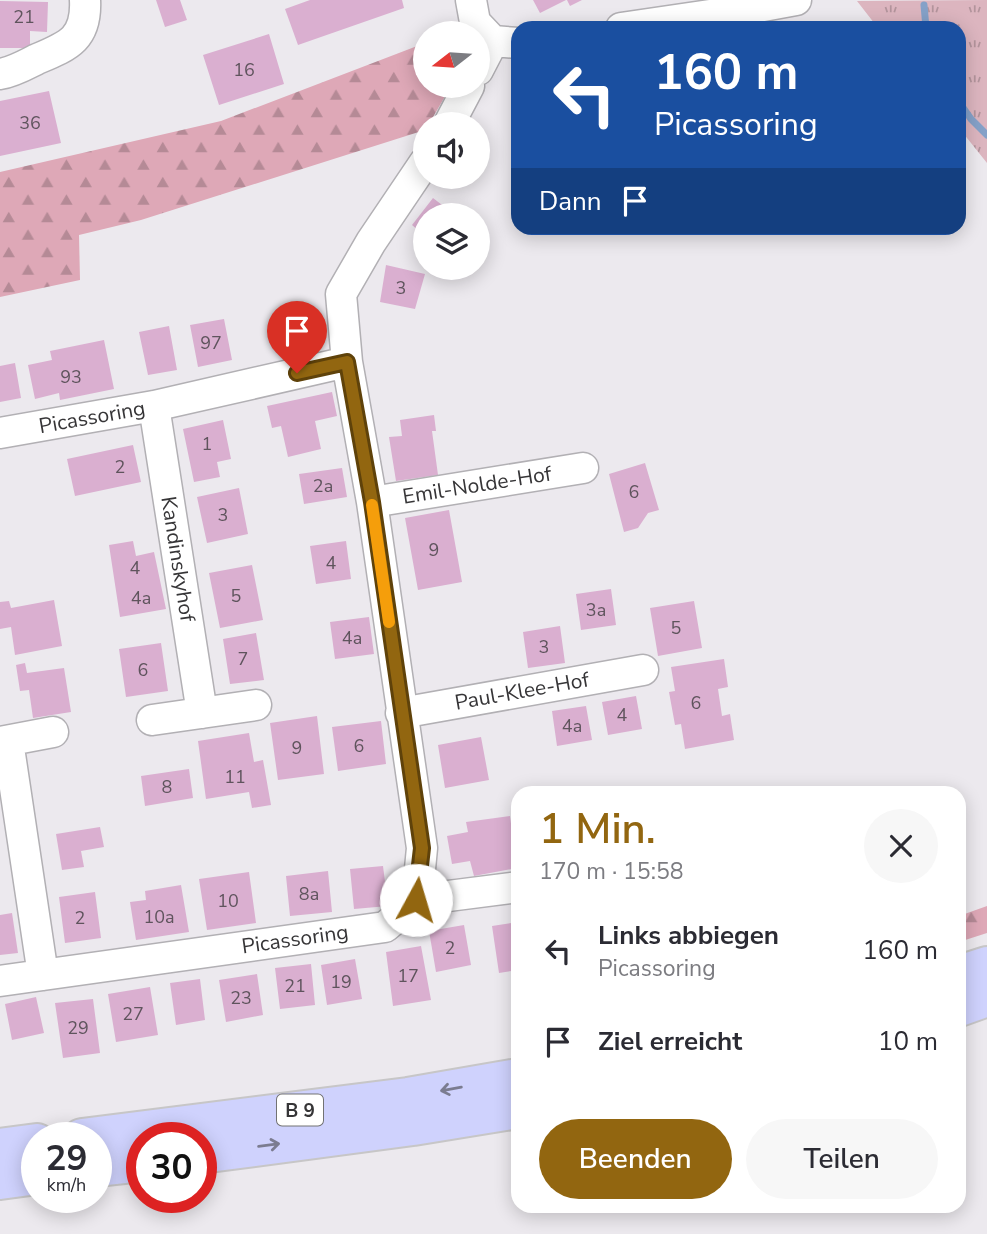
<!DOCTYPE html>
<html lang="de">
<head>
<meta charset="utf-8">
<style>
	:root { --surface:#fff; --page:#f7f7f7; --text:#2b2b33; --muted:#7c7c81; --accent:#926610 }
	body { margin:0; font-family:"Nunito Sans",sans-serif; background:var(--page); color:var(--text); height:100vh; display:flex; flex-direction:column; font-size:26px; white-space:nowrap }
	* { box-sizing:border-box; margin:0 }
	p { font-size:23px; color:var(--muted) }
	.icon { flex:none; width:38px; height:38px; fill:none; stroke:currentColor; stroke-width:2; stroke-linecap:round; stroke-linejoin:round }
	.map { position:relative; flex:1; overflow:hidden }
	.panel { position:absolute; left:511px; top:786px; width:455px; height:427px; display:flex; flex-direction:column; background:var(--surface); border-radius:21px; box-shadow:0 4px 18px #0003 }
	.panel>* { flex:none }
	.top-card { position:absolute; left:511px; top:21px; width:455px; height:214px; border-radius:21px; box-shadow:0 4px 18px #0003; background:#1a4fa0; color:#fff; overflow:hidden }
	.needle { width:46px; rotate:253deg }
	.controls { position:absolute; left:413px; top:21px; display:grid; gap:14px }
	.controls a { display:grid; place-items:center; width:77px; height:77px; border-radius:50%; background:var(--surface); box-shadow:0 4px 18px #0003; font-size:35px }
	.speed { position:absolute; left:21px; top:1122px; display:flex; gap:14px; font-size:35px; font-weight:700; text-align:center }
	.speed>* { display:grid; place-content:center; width:91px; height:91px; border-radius:50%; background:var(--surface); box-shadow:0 4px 18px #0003; line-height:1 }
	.speed small { font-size:18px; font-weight:400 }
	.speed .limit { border:10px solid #d22; background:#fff; color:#111 }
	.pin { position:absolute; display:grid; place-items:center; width:60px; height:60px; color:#fff; margin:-72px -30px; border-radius:50% 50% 50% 0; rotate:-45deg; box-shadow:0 0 7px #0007 }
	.pin .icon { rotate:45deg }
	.me { position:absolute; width:77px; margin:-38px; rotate:6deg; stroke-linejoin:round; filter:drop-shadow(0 0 5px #0008) }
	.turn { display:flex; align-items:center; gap:24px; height:147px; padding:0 28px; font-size:32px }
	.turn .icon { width:91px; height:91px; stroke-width:2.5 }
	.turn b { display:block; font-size:49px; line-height:60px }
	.then { display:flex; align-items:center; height:66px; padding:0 28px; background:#0003; gap:14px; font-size:26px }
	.round { display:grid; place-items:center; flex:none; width:74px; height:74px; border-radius:37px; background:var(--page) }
	.headline { display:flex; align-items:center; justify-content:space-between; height:119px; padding:0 28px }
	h1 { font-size:42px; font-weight:600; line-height:52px; color:var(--accent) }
	.action { display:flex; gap:14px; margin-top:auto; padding:14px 28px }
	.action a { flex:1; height:80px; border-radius:42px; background:var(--accent); color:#fff; font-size:28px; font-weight:600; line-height:80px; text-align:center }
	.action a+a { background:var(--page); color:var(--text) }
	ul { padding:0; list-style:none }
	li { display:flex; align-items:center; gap:21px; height:91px; padding:0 28px }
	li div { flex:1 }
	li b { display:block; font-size:26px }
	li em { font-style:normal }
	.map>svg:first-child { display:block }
	.grass { fill:url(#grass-tufts) }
	.forest { fill:url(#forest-firs) }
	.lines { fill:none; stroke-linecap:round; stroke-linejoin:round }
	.stream { stroke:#85a1c8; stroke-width:7 }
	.building { fill:#daafd0 }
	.minor-casing { stroke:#b2b0b4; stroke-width:33 }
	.highway-casing { stroke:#c7c6c7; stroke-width:42 }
	.minor { stroke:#fff; stroke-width:30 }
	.highway { stroke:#cfd2fd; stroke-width:38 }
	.oneway { stroke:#7b7c90 }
	.route-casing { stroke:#5f420a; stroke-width:18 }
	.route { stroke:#926610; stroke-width:12 }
	.slow { stroke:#f59e0b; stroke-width:12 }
	.labels { text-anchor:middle; stroke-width:6; stroke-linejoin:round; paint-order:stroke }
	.number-label { font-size:18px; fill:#5f545d }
	.shield { fill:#fff; stroke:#727273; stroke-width:2 }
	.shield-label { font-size:19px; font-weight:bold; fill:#363537 }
	.street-label { font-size:21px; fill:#363537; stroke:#fff }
</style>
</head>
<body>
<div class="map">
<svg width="987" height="1234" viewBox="0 0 987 1234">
	<defs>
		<pattern id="grass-tufts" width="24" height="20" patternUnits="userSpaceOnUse" patternTransform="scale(1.75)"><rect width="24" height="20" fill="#dcb5bf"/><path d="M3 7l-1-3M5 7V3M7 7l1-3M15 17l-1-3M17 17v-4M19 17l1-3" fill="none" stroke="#b3949c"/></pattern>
		<pattern id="forest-firs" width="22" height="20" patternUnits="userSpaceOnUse" patternTransform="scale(1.75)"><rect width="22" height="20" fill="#dea8b7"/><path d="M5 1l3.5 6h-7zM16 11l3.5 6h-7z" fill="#b58a96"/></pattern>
	</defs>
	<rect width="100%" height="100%" fill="#ece9ee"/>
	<path class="grass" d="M987,0v163l-28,-35v-100h-81l-21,-27z"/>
	<path class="forest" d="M425,43v43h26l-22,38h-4v6l-284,90 -62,15 1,45 -80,17v-125l221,-51z
		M987,906v27l-28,9v-26z"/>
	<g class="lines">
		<path class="stream" d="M924,5l2,23
			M959,102l12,17 16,16"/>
	</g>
	<path class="building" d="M156,0h24l7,20 -22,7z
		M310,0h92l2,8 -106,37 -13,-36z
		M533,0h33l-26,13z
		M567,0h15l-12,6z
		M0,1l48,1 -1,30 -17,-1v17h-30z
		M269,34l15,50 -65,21 -16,-50z
		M49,91l12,52 -61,13v-55z
		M433,198l22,17h-30v21l-13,-11z
		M386,265l39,9 -10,35 -35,-7z
		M224,319l8,41 -34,7 -8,-42z
		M169,326l8,44 -29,5 -9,-43z
		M104,340l10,49 -54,11 -1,-7 -24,6 -7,-34 24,-5 -2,-9z
		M15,363l6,35 -21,4v-36z
		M332,392l5,24 -22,5 6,28 -33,8 -7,-31 -9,2 -5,-22z
		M434,415l2,16h-4l6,44 -42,6 -7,-44 13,-1 -2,-16z
		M223,420l8,39 -14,3 3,15 -26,5 -11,-53z
		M133,445l8,37 -66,14 -8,-37z
		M645,463l14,47 -11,3 -10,15 -14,4 -15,-58z
		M342,468l5,29 -43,7 -5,-30z
		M239,488l9,46 -41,9 -10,-46z
		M449,510l13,72 -44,8 -13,-72z
		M133,541l3,15 18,-4 12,57 -46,8 -11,-72z
		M346,541l5,38 -35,5 -6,-38z
		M252,565l11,55 -43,8 -11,-55z
		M611,589l5,36 -35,5 -5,-36z
		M54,600l8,46 -47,9 -4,-28 -11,2v-27l9,-1 2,7z
		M694,601l8,47 -44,8 -8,-48z
		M369,617l5,37 -39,5 -5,-37z
		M560,626l5,37 -37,5 -5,-36z
		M256,633l8,47 -34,4 -7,-45z
		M161,643l7,48 -42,6 -7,-48z
		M724,659l4,28 -10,2 4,27 8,-2 4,26 -49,9 -4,-25 -6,1 -6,-33 6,-1 -4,-24z
		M25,663l2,10 37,-5 7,44 -38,6 -4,-28 -9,1 -4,-26z
		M636,696l6,33 -34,6 -6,-33z
		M586,706l6,34 -35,6 -5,-35z
		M317,716l7,58 -46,6 -8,-57z
		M381,721l5,43 -48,7 -6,-44z
		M249,733l5,29 9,-2 8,45 -19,3 -3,-16 -43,7 -8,-58z
		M481,737l8,43 -44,8 -7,-43z
		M189,769l4,29 -48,8 -4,-30z
		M510,816l7,52 -43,8 -4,-15 -18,3 -5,-28 21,-4 -2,-10z
		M100,827l4,20 -23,4 3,16 -22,3 -6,-36z
		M383,866l5,40 -34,3 -4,-40z
		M328,871l4,41 -42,4 -4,-40z
		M249,872l7,51 -49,7 -8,-51z
		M181,885l8,47 -53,8 -6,-38 16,-2 -1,-9z
		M95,892l6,46 -36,5 -6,-46z
		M12,913l6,40 -18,2v-40z
		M518,922v48l-19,3 -7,-47z
		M464,925l7,40 -35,7 -7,-41z
		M421,946l10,54 -38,6 -7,-54z
		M355,959l7,40 -35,6 -6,-40z
		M311,964l4,41 -35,4 -5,-41z
		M257,974l6,41 -37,7 -7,-42z
		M200,979l5,41 -29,5 -6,-42z
		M150,987l8,48 -42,7 -8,-48z
		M36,997l8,36 -32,7 -7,-36z
		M93,999l7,54 -37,5 -8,-55z"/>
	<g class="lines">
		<g class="minor-casing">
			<path id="minor" d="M471,0l4,22 18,19
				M621,28l103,-15 72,-13
				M493,41l25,2
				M478,70l15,-29
				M0,74c13,-2 25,-9 37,-15 31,-13 50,-20 48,-59
				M449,124l20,-38
				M154,406l48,307
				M0,433l154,-27 193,-44
				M372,502l211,-34
				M401,713l242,-43
				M152,720l104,-15
				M8,741l35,234
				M0,742l53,-10
				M417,900l101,-13
				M0,981l385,-54 32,-27 5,-52 -50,-346 -25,-140 -6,-68 30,-52 54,-80"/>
		</g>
		<g class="highway-casing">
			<path id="highway" d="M959,975l28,-9
				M959,1007l28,-10
				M82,1138l326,-41 110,-19
				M0,1148l37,-5
				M201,1154l212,-28 105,-17
				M96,1167l46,-5
				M0,1180l37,-5"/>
		</g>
		<use href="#minor" class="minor"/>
		<use href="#highway" class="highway"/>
	</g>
	<defs><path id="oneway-shaft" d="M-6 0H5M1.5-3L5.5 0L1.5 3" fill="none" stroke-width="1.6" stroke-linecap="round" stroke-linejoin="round" transform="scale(1.75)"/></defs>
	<g class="oneway">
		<use href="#oneway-shaft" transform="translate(451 1089) rotate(170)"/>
		<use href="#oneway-shaft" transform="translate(269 1145) rotate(-7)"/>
	</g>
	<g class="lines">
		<g class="route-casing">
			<path id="route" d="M297,373l50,-11 25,140 50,346 -6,52"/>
		</g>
		<use href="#route" class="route"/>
		<path class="slow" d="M372,505l17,117"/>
	</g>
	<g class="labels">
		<g class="number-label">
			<text x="24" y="23">21</text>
			<text x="244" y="76">16</text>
			<text x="30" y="129">36</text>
			<text x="401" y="294">3</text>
			<text x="211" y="349">97</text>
			<text x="71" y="383">93</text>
			<text x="207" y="450">1</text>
			<text x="120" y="473">2</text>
			<text x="323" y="492">2a</text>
			<text x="634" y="498">6</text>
			<text x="223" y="521">3</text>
			<text x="434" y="556">9</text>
			<text x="331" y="569">4</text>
			<text x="135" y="574">4</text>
			<text x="236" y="602">5</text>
			<text x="141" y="604">4a</text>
			<text x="596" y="616">3a</text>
			<text x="676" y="634">5</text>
			<text x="352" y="644">4a</text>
			<text x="544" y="653">3</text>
			<text x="243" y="665">7</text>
			<text x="143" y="676">6</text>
			<text x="696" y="709">6</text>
			<text x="622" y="721">4</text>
			<text x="572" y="732">4a</text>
			<text x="359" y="752">6</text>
			<text x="297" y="754">9</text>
			<text x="235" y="783">11</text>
			<text x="167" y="793">8</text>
			<text x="309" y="900">8a</text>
			<text x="228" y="907">10</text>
			<text x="159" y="923">10a</text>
			<text x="80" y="924">2</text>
			<text x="450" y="954">2</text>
			<text x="408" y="982">17</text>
			<text x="341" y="988">19</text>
			<text x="295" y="992">21</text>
			<text x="241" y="1004">23</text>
			<text x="133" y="1020">27</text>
			<text x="78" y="1034">29</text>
		</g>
		<rect class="shield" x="277" y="1094.5" width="46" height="31" rx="5"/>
		<g class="shield-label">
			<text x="300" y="1117">B 9</text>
		</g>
		<g class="street-label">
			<text transform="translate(92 417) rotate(-10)" y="7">Picassoring</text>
			<text transform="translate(477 485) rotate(-9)" y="7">Emil-Nolde-Hof</text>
			<text transform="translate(178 559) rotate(81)" y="7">Kandinskyhof</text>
			<text transform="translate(522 691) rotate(-10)" y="7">Paul-Klee-Hof</text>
			<text transform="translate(295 939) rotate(-8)" y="7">Picassoring</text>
		</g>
	</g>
</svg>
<div class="controls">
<a><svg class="needle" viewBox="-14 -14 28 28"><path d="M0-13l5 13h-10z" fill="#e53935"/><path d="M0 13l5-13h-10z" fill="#7c7c81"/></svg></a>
<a><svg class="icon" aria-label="sound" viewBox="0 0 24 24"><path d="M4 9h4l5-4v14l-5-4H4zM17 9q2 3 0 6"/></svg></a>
<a><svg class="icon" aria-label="layers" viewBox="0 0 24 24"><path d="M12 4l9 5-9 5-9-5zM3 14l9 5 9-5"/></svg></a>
</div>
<div class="speed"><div>29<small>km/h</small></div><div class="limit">30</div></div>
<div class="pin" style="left:297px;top:373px;background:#d93025"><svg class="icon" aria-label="arrive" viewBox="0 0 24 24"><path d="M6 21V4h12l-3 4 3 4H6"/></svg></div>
<svg class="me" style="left:416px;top:900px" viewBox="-20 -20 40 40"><circle r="19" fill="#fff"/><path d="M0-13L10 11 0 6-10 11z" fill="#926610"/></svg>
<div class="top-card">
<div class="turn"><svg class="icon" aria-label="left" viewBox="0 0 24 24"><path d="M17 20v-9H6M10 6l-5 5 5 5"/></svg><div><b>160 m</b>Picassoring</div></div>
<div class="then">Dann<svg class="icon" aria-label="arrive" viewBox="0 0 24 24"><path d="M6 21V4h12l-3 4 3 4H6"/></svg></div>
</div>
<section class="panel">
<div class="headline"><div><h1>1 Min.</h1><p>170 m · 15:58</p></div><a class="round"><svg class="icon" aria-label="close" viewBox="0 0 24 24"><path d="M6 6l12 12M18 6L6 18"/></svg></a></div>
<ul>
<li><svg class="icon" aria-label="left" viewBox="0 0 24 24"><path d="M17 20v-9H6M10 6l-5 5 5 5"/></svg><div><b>Links abbiegen</b><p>Picassoring</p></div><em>160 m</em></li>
<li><svg class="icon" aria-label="arrive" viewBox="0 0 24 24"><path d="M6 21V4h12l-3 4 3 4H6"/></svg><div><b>Ziel erreicht</b></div><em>10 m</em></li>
</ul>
<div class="action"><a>Beenden</a><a>Teilen</a></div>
</section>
</div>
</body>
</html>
